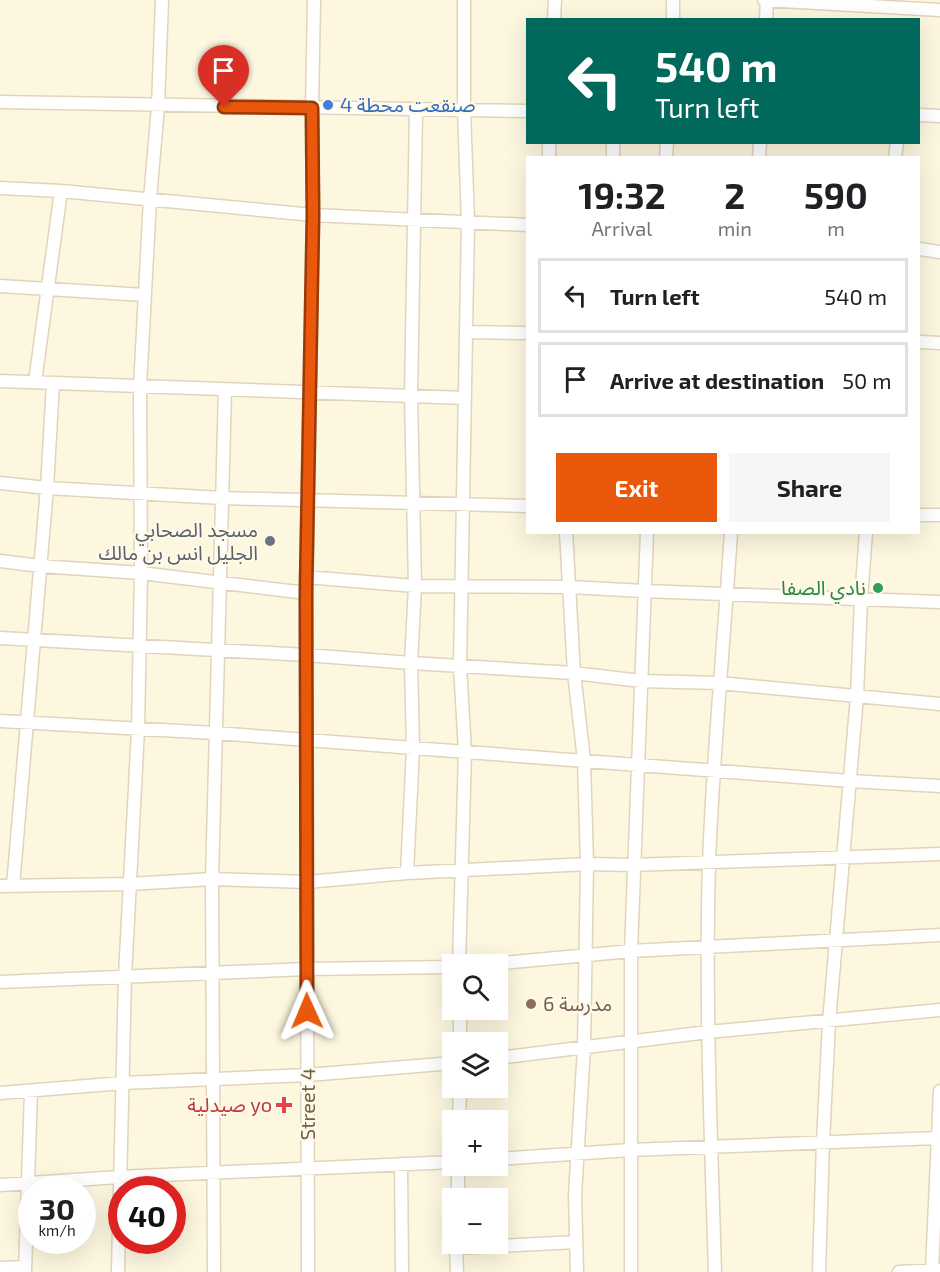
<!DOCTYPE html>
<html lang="en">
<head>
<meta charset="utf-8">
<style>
	:root { --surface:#fff; --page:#f6f6f6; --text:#202124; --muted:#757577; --line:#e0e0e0; --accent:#ea580c }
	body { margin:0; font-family:"Exo 2","Noto Sans Arabic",sans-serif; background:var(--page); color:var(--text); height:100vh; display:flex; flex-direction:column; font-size:22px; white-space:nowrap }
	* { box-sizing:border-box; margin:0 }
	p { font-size:20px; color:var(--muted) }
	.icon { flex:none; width:33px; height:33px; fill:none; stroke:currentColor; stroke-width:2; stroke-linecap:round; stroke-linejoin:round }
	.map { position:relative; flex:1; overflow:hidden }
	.side { position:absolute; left:526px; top:156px; width:394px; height:378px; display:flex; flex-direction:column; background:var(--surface); border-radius:0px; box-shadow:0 6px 24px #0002 }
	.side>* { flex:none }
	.top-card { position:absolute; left:526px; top:18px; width:394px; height:126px; border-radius:0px; box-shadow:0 6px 24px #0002; background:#00695c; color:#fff; overflow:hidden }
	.buttons { position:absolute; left:442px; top:954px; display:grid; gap:12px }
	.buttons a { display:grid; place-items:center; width:66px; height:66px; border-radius:0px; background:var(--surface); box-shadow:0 6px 24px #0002; font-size:30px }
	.speed { position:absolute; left:18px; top:1176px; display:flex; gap:12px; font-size:30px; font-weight:700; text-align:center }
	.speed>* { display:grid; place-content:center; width:78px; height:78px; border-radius:50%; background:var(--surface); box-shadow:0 6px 24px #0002; line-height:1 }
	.speed small { font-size:15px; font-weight:400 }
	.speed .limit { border:9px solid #d22; background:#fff; color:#111 }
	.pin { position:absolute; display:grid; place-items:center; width:51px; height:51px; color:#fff; margin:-62px -26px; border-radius:50% 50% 50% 0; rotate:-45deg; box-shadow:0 0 6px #0007 }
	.pin .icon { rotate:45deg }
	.me { position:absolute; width:66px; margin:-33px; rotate:359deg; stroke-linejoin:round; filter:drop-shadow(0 0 4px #0008) }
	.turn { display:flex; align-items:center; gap:21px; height:126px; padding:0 30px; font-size:27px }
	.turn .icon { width:78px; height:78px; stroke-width:2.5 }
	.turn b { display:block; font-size:42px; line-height:51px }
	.eta { display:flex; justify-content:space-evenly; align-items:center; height:102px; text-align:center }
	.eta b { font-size:36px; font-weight:700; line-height:42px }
	.cta { display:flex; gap:12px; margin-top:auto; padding:12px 30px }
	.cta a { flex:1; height:69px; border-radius:0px; background:var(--accent); color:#fff; font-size:24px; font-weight:700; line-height:69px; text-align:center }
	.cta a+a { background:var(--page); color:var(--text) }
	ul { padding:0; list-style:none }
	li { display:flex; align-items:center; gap:18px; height:75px; margin:0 12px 9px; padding:0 18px; border:3px solid var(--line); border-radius:0px }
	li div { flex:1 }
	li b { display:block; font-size:22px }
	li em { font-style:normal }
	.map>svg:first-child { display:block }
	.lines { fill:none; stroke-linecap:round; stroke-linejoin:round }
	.minor-casing { stroke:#e1d4bc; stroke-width:15 }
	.minor { stroke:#fff; stroke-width:12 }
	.route-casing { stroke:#983908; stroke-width:15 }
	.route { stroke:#ea580c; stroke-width:10 }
	.shop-dot { fill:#3f7fe0; stroke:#fffae7; stroke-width:2 }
	.worship-dot { fill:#6b7280; stroke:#fffae7; stroke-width:2 }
	.leisure-dot { fill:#2e9e5b; stroke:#fffae7; stroke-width:2 }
	.education-dot { fill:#8d6e63; stroke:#fffae7; stroke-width:2 }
	.health-dot { fill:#e0444e; stroke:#fffae7; stroke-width:2 }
	.labels { text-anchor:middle; stroke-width:4.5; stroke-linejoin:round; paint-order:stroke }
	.shop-label { font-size:20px; fill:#366cbe; stroke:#fffae7; text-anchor:start }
	.worship-label { font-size:20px; fill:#5b616d; stroke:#fffae7; text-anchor:end }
	.leisure-label { font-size:20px; fill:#27864d; stroke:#fffae7; text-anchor:end }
	.education-label { font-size:20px; fill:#785e54; stroke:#fffae7; text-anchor:start }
	.street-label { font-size:20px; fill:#745f47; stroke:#fffae7 }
	.health-label { font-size:20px; fill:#be3a42; stroke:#fffae7; text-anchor:end }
</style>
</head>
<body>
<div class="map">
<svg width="940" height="1272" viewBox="0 0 940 1272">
	<rect width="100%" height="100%" fill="#fdf7e0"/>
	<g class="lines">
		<g class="minor-casing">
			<path id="minor" d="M764,0l176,10
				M554,20l1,-20
				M673,20v-20
				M766,20l1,-20
				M0,102l528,9
				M920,115l20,1
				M549,142v16
				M613,158v-16
				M666,158l1,-16
				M759,158l1,-16
				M895,158l2,-16
				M0,188l61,3 252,24 215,10
				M920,249l20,3
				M0,286l144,9
				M466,332l62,1
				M920,342l20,1
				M0,381l465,17
				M35,382l26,-191
				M0,483l47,5 175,10 306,8
				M920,515h20
				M566,532l8,141 10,87 3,104 -3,184 -9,147 2,77
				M0,561l40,5 101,7 165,20
				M306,577l109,9 155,1 74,4 296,11
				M0,638l306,17 105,8 163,10 67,8 78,2 221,21
				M0,721l215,12 635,48 90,5
				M407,873l6,-125 -2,-85 4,-77 -4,-190 5,-286
				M0,886l130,-2 82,-5 95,3 100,-9 180,-9 46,1 307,-11
				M13,886l34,-398 6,-105
				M459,964l6,-212 -5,-86 8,-444 -4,-112v-110
				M493,964l138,-13 309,-16
				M0,982l306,-13 147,-2
				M460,1010v32
				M498,1058l210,-26 232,-22
				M0,1093l123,-10 185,-8 145,-12
				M459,1120l1,-32
				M498,1159l132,-9 308,-12
				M401,1164l1,108
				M0,1185l119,-8 334,-15
				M458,1198v-32
				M456,1244l1,28
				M456,1248l120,-6
				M0,1268l25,-1
				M932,1270l8,-179
				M25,1272l6,-181
				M118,1272l7,-296 13,-246 3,-157 -1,-186 10,-188 8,-93 4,-106
				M214,1272l-2,-393 13,-489
				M308,1272l-2,-679 7,-378 -1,-107 2,-108
				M631,1272v-321l16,-419
				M715,1272c-4,-136 -10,-272 -6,-409 4,-110 15,-220 22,-331
				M819,1272l4,-130 6,-120 28,-326 4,-96 5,-68
				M899,1272l40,-2"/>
		</g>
		<use href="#minor" class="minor"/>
	</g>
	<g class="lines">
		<g class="route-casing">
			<path id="route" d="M224,107l88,1 1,107 -7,377 1,419"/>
		</g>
		<use href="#route" class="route"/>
	</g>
	<circle class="shop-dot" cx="328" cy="105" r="6"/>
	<circle class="worship-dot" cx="270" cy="541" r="6"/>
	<circle class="leisure-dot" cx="878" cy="588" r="6"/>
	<circle class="education-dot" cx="531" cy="1004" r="6"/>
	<path class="health-dot" d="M281 1096h6v6h6v6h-6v6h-6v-6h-6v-6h6z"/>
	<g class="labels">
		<g class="shop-label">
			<text x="340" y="112">صنقعت محطة 4</text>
		</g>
		<g class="worship-label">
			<text x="258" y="537">مسجد الصحابي<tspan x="258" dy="23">الجليل انس بن مالك</tspan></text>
		</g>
		<g class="leisure-label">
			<text x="866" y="595">نادي الصفا</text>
		</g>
		<g class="education-label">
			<text x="543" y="1011">مدرسة 6</text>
		</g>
		<g class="street-label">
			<text transform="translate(308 1104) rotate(-90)" y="7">Street 4</text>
		</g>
		<g class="health-label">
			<text x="272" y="1112">صيدلية yo</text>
		</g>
	</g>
</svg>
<div class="buttons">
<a><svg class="icon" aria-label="search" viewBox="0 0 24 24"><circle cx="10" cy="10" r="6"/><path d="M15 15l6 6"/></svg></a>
<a><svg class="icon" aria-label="layers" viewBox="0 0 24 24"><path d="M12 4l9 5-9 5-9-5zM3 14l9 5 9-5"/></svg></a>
<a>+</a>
<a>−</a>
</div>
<div class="speed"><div>30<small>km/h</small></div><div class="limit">40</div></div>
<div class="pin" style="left:224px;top:107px;background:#d93025"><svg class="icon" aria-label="arrive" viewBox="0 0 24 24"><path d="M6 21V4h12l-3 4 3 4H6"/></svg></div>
<svg class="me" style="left:307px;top:1011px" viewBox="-20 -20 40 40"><path d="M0-17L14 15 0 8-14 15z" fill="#ea580c" stroke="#fff" stroke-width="4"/></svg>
<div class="top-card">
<div class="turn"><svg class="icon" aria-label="left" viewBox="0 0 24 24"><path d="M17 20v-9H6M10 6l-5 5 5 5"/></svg><div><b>540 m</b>Turn left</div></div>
</div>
<section class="side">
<div class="eta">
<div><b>19:32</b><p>Arrival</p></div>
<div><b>2</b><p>min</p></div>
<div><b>590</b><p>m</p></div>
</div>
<ul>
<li><svg class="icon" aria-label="left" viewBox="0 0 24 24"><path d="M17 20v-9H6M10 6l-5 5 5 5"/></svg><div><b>Turn left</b></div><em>540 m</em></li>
<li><svg class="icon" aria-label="arrive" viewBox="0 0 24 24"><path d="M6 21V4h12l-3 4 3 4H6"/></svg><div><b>Arrive at destination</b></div><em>50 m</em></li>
</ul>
<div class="cta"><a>Exit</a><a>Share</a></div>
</section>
</div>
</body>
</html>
